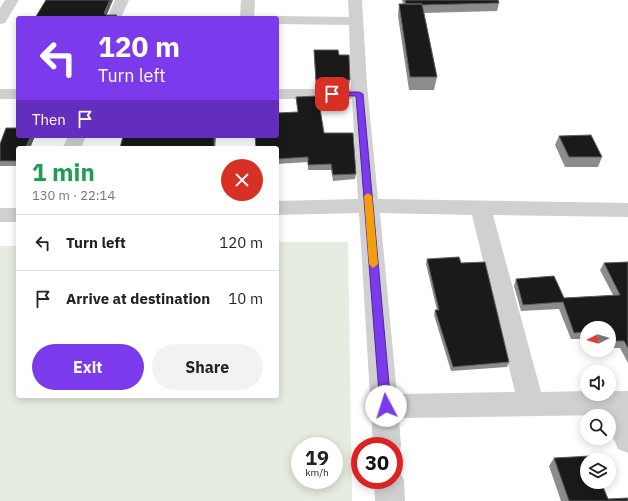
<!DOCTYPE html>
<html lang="en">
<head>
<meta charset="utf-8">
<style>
	:root { --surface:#fff; --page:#f2f2f2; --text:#222; --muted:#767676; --line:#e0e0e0; --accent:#7c3aed }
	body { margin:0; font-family:"IBM Plex Sans",sans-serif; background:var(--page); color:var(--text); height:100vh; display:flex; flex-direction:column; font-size:15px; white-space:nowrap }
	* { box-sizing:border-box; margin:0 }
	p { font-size:13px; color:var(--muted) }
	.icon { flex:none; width:22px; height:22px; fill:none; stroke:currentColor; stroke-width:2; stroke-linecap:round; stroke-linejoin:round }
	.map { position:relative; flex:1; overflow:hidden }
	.drawer { position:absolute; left:16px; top:146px; width:263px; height:252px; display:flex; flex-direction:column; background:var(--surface); border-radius:4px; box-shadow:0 2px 10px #0003 }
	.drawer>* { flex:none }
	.hud { position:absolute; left:16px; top:16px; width:263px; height:122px; border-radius:4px; box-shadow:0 2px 10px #0003; background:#7c3aed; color:#fff; overflow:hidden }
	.needle { width:26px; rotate:265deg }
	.fabs { position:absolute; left:580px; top:321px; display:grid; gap:8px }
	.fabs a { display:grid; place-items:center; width:36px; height:36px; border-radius:50%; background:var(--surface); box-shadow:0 2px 10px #0003; font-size:20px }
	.speed { position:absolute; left:291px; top:437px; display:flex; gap:8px; font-size:20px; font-weight:700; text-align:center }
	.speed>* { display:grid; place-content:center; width:52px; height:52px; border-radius:50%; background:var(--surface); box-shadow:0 2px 10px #0003; line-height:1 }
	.speed small { font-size:10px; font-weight:400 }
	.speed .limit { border:6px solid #d22; background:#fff; color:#111 }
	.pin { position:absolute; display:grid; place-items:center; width:34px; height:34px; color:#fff; margin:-17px; border-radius:8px; box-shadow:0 2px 6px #0006 }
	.me { position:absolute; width:44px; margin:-22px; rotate:355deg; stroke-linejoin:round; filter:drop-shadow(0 0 3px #0008) }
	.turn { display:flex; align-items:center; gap:14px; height:84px; padding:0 16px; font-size:18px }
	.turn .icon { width:52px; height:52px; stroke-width:2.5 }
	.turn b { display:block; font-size:28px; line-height:34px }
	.then { display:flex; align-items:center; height:38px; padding:0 16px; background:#0003; gap:8px; font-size:15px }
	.round { display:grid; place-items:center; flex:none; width:42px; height:42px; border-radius:21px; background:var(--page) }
	.headline { display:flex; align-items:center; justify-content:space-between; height:68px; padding:0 16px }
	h1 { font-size:24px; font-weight:800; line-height:30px; color:#1e9e55 }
	.button { display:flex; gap:8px; margin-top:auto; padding:8px 16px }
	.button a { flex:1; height:46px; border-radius:24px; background:var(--accent); color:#fff; font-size:16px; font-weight:800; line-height:46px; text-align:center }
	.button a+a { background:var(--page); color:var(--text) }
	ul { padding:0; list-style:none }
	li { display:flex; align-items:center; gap:12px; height:56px; padding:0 16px; border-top:1px solid var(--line) }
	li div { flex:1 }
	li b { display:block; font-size:15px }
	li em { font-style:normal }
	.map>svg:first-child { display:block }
	.green { fill:#e6ecdf; fill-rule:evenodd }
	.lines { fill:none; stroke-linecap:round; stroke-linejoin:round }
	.minor { fill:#d0d0d0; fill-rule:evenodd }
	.wall { fill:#8c8c8c }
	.shaded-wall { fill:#5f5f5f }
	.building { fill:#1a1a1a; stroke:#5f5f5f }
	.route { fill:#7c3aed; stroke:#51269a }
	.slow { fill:#f59e0b }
</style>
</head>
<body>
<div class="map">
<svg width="628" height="501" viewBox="0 0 628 501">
	<rect width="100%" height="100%" fill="#fff"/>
	<path class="green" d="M277,242h71l4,259h-352v-255h18v150h259zM300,446h34v34h-34z"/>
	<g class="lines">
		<path class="minor" d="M5,0h14l-14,23 -5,1v-16z
			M115,0h14l-8,18h-14z
			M241,0h14l-1,18h-14z
			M348,0h14l5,85 11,114 250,4v14l-135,-2 48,177 46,-1v3h22v-3h19v62l-10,-4 -9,-21v-12l-5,-1 -205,3 2,28 -4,9 -3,2v-11h-21l-14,-233 -82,2v-14l81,-2 -6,-100h-75v-10h74l-2,-64 -72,-1v-6h-6l6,-2 72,1zM380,213l92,2 43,177 -118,2z
			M0,89h18v10h-18z
			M68,136h18l-5,12h-18z
			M0,208h18v14h-18z
			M394,468l5,2 5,10 1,21h-30l-1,-21h20z"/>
	</g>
	<path class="wall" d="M402,0h96l1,3 -2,8 -73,2 13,64 -3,13h-25l-11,-74 1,-12h4z
		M314,50l25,5 11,25 -1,5 -33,1z
		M324,133l32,41 -1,5 -22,2 -2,-11h-23v-8l-31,2v-16z
		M35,136l-5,12h-12v18h-18v-22z
		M559,136l43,21 -4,10h-33l-10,-22z
		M427,259l34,4 48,99 -2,5 -56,4 -17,-56 1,-5h2l-11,-46z
		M628,262v101l-8,-15h-11v-20h-22v11h-16l-12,-30 -38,2 -7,-25 2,-7 48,19 49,-3 -13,-25 4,-7z
		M554,458l54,41 20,2h-67l-12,-35z"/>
	<path class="shaded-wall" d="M110,0h3l-7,17 -2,-4z
		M31,136h4l-5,12h-5z
		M214,136h2l-1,12h-1z"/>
	<path class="building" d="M46,0h64l-6,13 2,2h11l-2,3h-80z
		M405,0h93l1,3 -77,2v-1h-16z
		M399,4h23l15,73h-27z
		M314,50h24l1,5h10l1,25 -34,1z
		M318,96l6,37h29l3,41 -23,1 -2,-11 -23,1v-8l-31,2v-11h-21l-1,-12h22v-23l21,-1 -2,-15z
		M6,128h12v8h13l-6,12h-7v13h-18v-17z
		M591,135l11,22h-33l-10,-21z
		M123,136h91v12h-94z
		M459,257l2,6 24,-1 24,100 -56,5 -18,-57h4l-12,-51z
		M628,262v86l-4,-7h-15v-13h-22v4l-13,1 -11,-31 -40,3 -7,-26 38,-3 10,22 56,-3 -16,-32z
		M591,456l1,4h-5v22h14l7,17 20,-1v3h-59l-15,-43z"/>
	<path class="route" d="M329,92h30l4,2 28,312 -2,4 -3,1 -4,-1 -2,-4 -24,-310h-24l-4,-2z"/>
	<path class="slow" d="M368,193l4,3 6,68 -5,4 -4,-4 -5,-68z"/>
</svg>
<div class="fabs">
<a><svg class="needle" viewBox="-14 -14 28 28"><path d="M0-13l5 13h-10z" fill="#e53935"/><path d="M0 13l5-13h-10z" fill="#767676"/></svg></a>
<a><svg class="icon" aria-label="sound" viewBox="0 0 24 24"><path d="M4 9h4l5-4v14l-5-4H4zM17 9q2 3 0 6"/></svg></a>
<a><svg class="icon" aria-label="search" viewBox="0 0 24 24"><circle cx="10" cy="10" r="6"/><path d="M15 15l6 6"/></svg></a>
<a><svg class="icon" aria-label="layers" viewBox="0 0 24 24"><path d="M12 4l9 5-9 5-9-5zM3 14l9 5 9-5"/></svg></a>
</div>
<div class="speed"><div>19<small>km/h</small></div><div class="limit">30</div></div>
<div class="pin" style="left:332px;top:94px;background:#d93025"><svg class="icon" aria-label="arrive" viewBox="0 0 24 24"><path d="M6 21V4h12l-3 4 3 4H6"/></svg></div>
<svg class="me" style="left:386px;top:406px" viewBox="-20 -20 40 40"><circle r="19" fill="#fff"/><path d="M0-13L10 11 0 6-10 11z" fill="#7c3aed"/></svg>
<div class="hud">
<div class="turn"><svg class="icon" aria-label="left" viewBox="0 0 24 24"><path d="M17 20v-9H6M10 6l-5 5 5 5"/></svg><div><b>120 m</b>Turn left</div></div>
<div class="then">Then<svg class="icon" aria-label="arrive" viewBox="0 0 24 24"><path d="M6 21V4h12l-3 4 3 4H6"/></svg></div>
</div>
<section class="drawer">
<div class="headline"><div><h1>1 min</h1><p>130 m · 22:14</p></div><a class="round" style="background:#d93025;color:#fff"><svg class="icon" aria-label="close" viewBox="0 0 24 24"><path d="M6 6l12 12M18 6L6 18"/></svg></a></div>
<ul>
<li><svg class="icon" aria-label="left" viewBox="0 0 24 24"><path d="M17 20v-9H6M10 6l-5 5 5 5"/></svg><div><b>Turn left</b></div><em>120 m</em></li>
<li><svg class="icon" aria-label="arrive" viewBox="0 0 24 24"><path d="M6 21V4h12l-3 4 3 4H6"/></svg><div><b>Arrive at destination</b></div><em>10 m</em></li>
</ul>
<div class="button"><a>Exit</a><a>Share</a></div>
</section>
</div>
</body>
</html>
